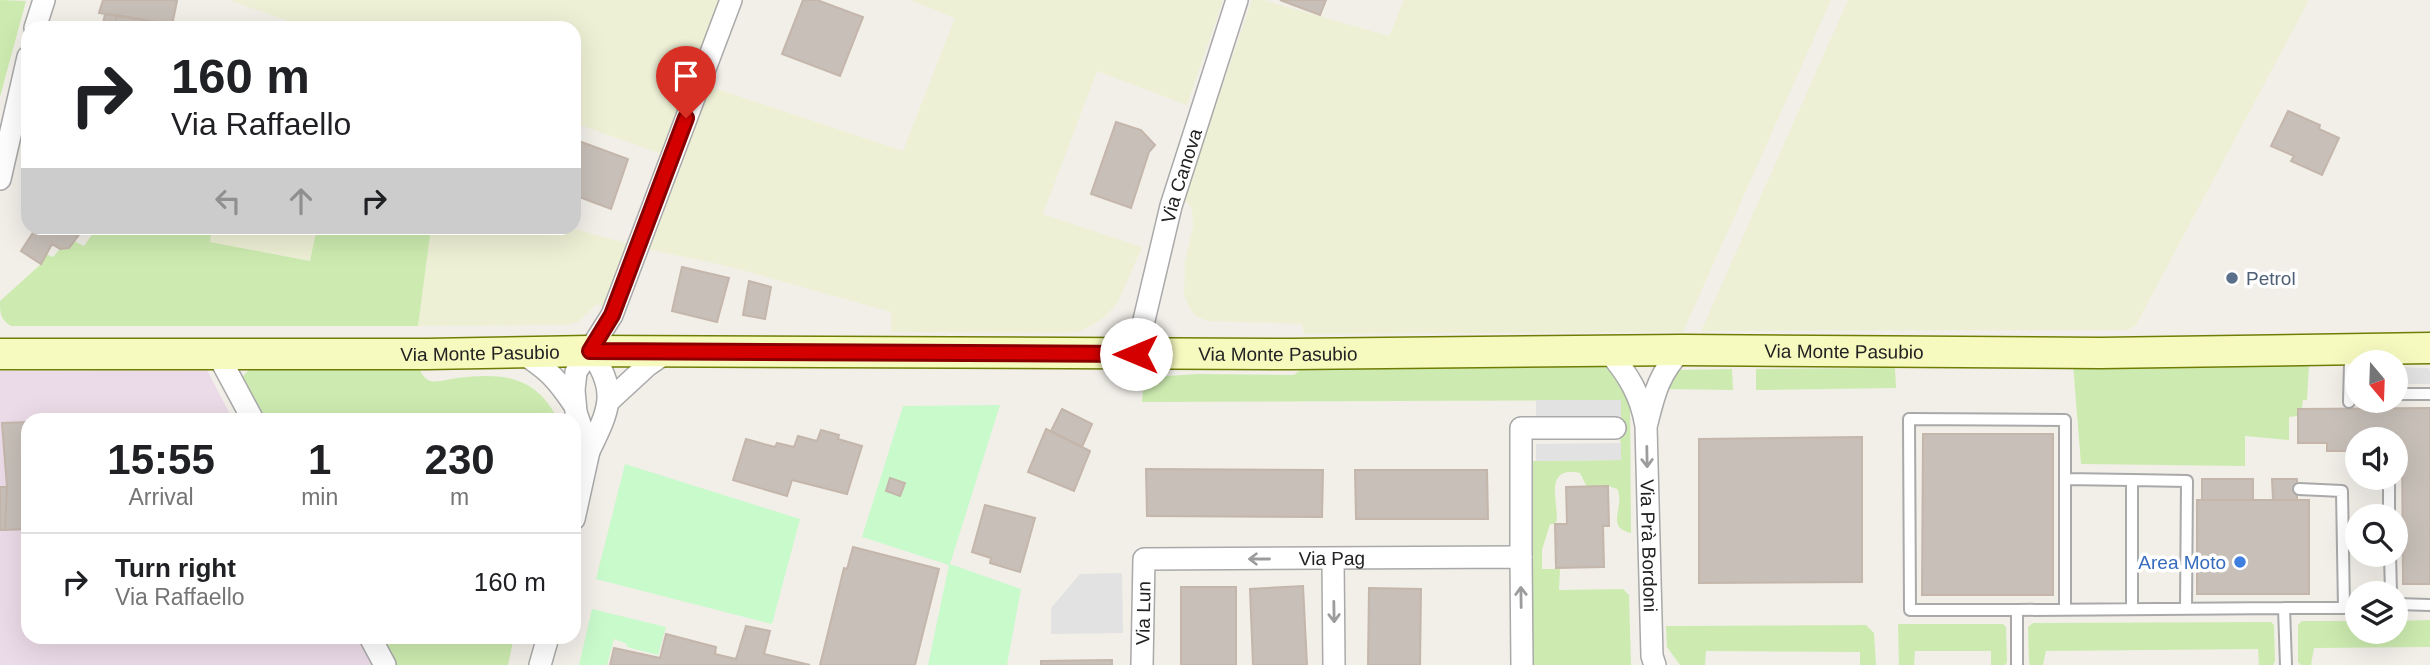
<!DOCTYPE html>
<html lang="en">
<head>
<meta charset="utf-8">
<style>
	:root { --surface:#fff; --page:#f6f6f6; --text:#202124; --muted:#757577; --line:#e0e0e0 }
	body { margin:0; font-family:Helvetica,sans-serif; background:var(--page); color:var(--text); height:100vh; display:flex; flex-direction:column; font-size:26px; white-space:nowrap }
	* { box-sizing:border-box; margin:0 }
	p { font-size:23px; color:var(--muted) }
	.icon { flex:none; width:38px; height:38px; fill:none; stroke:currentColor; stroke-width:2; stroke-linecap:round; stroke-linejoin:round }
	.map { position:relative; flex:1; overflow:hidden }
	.side { position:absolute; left:21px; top:413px; width:560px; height:231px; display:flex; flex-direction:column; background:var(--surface); border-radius:21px; box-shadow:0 7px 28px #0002 }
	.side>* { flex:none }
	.hud { position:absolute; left:21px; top:21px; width:560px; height:214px; border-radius:21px; box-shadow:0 7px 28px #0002; background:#fff; color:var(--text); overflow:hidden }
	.needle { width:46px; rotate:161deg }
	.tools { position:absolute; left:2345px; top:350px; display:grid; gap:14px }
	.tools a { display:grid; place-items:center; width:63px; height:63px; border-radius:50%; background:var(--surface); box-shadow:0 7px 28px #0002; font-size:35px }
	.pin { position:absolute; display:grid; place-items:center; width:60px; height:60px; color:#fff; margin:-72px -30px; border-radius:50% 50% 50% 0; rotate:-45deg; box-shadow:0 0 7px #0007 }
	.pin .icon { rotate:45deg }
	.me { position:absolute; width:77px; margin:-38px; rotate:270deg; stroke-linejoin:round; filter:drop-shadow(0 0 5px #0008) }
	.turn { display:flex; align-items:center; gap:24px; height:147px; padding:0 35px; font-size:32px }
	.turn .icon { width:91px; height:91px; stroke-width:2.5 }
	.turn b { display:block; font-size:49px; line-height:60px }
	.lanes { display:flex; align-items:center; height:66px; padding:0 35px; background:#0003; justify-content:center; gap:35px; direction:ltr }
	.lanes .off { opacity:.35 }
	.eta { display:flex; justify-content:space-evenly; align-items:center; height:119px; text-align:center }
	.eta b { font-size:42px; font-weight:700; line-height:49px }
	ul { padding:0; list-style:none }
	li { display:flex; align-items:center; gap:21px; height:98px; padding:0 35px; border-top:2px solid var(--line) }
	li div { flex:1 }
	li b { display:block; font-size:26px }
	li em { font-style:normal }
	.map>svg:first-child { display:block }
	.industrial { fill:#ebdbe8 }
	.farmland { fill:#eef0d5 }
	.grass { fill:#cdebb0 }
	.park { fill:#c8facc; fill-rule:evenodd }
	.parking { fill:#e2e2e2 }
	.building { fill:#c7bfb8; stroke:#c4b6ab; stroke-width:2 }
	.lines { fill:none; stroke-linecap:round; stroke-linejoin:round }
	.service-casing { stroke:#a9a9a9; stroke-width:14 }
	.minor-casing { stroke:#a9a9a9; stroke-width:24 }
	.secondary-casing { stroke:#707d05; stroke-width:33 }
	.service { stroke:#fff; stroke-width:10 }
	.minor { stroke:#fff; stroke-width:21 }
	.secondary { stroke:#f7fabf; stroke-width:30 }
	.oneway { stroke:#9c9c9c }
	.route-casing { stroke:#8a0000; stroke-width:18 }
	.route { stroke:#d40000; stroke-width:12 }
	.service-dot { fill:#5c6f8a; stroke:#fff; stroke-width:2.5 }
	.shop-dot { fill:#3f7fe0; stroke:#fff; stroke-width:2.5 }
	.labels { text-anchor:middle; stroke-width:7; stroke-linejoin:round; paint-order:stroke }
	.street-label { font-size:19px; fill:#222; stroke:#fff }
	.service-label { font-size:19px; fill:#4e5e75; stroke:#fff; text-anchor:start }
	.shop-label { font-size:19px; fill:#366cbe; stroke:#fff; text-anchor:end }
</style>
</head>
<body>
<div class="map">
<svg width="2430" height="665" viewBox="0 0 2430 665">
	<rect width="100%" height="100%" fill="#f2efe9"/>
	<path class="industrial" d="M207,370l26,50h-205v217h333l17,28h-378v-294z"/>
	<path class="farmland" d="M229,0h494l-58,155 -91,-32v-95h-266z
		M910,0h313l-36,105 -90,-34 -54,143 99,33 -24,55 -13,15 -13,8 -14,7 -13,1 -174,-1v-20l-160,-45 -88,-19 62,-163 198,66 52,-133z
		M1252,0h11l126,36 15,-36h427l-148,332 -379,2 -2,-10 -95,-3 -11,-5 -7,-9 -5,-12 1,-32 8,-37 -1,-18 -9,-9z
		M1848,0h461l-173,325 -8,5 -427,1z
		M212,228h105l-6,33 -102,-19z
		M431,228h140l58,16 -23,64 -9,-4 -19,18 -12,3 -148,1z"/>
	<path class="grass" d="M0,0l26,1 -26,96z
		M94,228h70l1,2 3,-2h44l-2,14 100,19 7,-33h114l-13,98h-407c-11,-7 -11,-13 -11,-25l41,-37 5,-10 7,3 7,-8 9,-1 5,-7 10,5 12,-17z
		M1301,362l299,1 20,15 10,22 1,133c-27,-5 -5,-28 -14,-44l-9,-3 -21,1 -7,-14c-35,-7 -23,24 -23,47l-2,4h-5l-8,26v19h18l-1,21 64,-1 6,6 2,70h-99v-204l88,-1 1,-60 -479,2 1,-13 9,-12 46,-3 96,1 7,-6z
		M418,364c2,7 5,14 12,17 9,2 18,-2 27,-3 45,-5 79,-3 101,42h-294l-23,-42 11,-11z
		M2073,364h236l-2,36h-4l-1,8 -5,1v7l-8,1v23l-44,-4v30l-164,-2z
		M1895,368l1,20 -140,2v-21z
		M1732,369l1,21 -69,-1 12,-19z
		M2430,620v27l-116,1 -3,17h-10l-3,-3v-37l4,-4h55v11h39v-11z
		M2271,622l3,3 1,36 -2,4h-14l-1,-16 -212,2 -3,14h-13l-1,-3 -1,-35 5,-4z
		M1898,624h105l3,3 1,35 -2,3h-14v-14h-76l-1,14h-15z
		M1866,625l8,8 2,32h-16v-13l-154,-1 -1,14h-25l-13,-18 -1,-21z
		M380,637h134l-6,28h-113z"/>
	<path class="park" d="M1000,405l-50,159 71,25 -14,76h-79l21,-100 -87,-28 41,-131zM890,478l14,5 -3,12 -15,-4z
		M625,464l175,55 -28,105 -176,-45z
		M592,609l74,18 -8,28 -31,-8v-3l-13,-5 -7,26h-28z"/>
	<path class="parking" d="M2396,367l32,1 2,2v14h-34z
		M1536,400h85v18h-85z
		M1621,443v17l-85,1v-17z
		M1122,573l1,60 -72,1v-26l29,-34z"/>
	<path class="building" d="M103,0h68l6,1 -5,24 -73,-12z
		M803,0h14l46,17 -23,59 -58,-22z
		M1280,0h46l-6,15z
		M105,14l12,1 -3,13h-12z
		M117,15l40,7 -1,6h-42z
		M157,22l17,3v3h-18z
		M2288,111l32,14 -1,4 20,9 -17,37 -31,-14 3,-5 -23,-10z
		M1116,122l25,8 14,15 -6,7 -18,56 -40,-14z
		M576,140l52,19 -17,50 -37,-14z
		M36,228h48l-15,20 -9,1 -8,-5 -11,20 -20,-13z
		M682,267l47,11 -12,44 -45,-11z
		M749,281l22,6 -6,32 -22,-4z
		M2430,408v176h-27l-1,-140h-6v-5h-39l-2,12h-28v-8h-29v-34z
		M1062,409l30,15 -10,23 -31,-16z
		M28,422v107l-23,1 2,-43 -5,-64z
		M1046,429l44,22 -16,40 -46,-19z
		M821,430l18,5 -1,4 24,7 -15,48 -55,-14 -5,16 -54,-16 13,-41 29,8 2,-4 17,4 4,-11 19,5z
		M1923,434h130v161h-131z
		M1862,437v145l-163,1v-144z
		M1146,469l177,1 -1,47 -175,-1z
		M1355,470h132l1,49h-132z
		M890,478l15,5 -5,13 -14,-5z
		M2202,479h51v21h-51z
		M2272,479h25v21h-24z
		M1608,486l1,40h-6l1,41 -48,1 -1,-44h12l-1,-37z
		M0,487h7l-2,43h-5z
		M2197,500h112v94h-112z
		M985,505l50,13 -15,54 -30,-9 1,-5 -19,-6z
		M853,547l86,22 -24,96h-95l24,-97 3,1z
		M1303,586l4,79h-54l-3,-76z
		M1181,587h55v78h-55z
		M1369,588l52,1 -1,76h-52z
		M746,626l24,5 -6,23 46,11h-200l4,-17 46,10 6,-24 50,13 -1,7 21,5z
		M1112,660v5h-71v-4z"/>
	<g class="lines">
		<g class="service-casing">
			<path id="service" d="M2347,352l3,11 -1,39
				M2396,394h34
				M2065,479l67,1v129
				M2132,480l55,1 -1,128
				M2389,485v31
				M2390,555l1,38
				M2396,604l34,1
				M2017,610h-107l-1,-191 156,1v189
				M2017,665v-55l267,-2
				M2286,665l-2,-57h60l-2,-117 -43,-2"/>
		</g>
		<g class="minor-casing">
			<g id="minor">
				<path d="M35,28l9,-28"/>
				<path d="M0,179l28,-122"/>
				<path d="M590,351c29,40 19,59 -1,100l-13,-39 -2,-22 2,-18 36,-57 119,-315"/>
				<path id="s1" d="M1608,351c20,23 33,44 38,75l6,230 3,9"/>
				<path d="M520,352c28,17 37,27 55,54"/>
				<path d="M217,353l36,67"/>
				<path id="s2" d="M1136,354l35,-148 66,-206"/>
				<path d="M610,400l38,-35 19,-13"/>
				<path d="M1647,423c7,-29 13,-52 35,-73"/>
				<path d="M574,519l15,-68"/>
				<path d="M1521,557v-129h94"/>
				<path d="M1333,559l1,106"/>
				<path d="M370,637l15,28"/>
				<path d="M540,665l8,-28"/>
				<path id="s3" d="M1142,665l2,-106 377,-2 1,108"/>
			</g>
		</g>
		<g class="secondary-casing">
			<g id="secondary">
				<path id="s4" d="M0,354h427l163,-3 702,3 390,-4 419,3 329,-5"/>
			</g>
		</g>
		<use href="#service" class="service"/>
		<use href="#minor" class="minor"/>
		<use href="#secondary" class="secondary"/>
	</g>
	<defs><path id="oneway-shaft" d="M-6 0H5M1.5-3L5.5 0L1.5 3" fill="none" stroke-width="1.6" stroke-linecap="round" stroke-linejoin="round" transform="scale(1.75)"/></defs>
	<g class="oneway">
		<use href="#oneway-shaft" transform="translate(1647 457) rotate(89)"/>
		<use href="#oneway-shaft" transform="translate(1259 559) rotate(-180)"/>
		<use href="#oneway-shaft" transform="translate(1521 597) rotate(-91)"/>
		<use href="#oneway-shaft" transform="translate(1334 612) rotate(89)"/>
	</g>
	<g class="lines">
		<g class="route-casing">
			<path id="route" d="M686,118l-74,197 -22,36 546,3"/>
		</g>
		<use href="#route" class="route"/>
	</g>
	<circle class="service-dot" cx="2232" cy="278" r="7"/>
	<circle class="shop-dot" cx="2240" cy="562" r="7"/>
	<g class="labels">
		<g class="street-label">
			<text dy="7" stroke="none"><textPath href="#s2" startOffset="184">Via Canova</textPath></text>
			<text dy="7" stroke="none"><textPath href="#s4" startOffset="1844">Via Monte Pasubio</textPath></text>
			<text dy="7" stroke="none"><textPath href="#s4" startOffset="480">Via Monte Pasubio</textPath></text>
			<text dy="7" stroke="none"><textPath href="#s4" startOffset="1278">Via Monte Pasubio</textPath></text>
			<text dy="7" stroke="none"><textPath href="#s1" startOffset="205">Via Prà Bordoni</textPath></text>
			<text dy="7" stroke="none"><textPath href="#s3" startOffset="294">Via Pag</textPath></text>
			<text dy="7" stroke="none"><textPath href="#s3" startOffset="52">Via Lun</textPath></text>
		</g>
		<g class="service-label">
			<text x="2246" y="285">Petrol</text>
		</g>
		<g class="shop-label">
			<text x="2226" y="569">Area Moto</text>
		</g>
	</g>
</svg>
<div class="tools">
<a><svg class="needle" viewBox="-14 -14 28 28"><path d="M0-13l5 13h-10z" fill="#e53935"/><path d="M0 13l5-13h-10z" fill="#757577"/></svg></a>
<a><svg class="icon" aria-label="sound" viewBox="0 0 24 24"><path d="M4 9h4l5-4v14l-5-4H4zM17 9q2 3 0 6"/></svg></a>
<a><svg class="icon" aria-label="search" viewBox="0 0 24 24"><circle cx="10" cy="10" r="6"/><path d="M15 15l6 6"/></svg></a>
<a><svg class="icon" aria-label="layers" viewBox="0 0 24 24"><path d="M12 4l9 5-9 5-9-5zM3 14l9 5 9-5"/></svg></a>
</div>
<div class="pin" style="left:686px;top:118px;background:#d93025"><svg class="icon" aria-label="arrive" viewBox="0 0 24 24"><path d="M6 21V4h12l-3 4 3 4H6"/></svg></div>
<svg class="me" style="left:1136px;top:354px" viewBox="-20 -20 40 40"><circle r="19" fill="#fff"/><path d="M0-13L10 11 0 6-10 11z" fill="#d40000"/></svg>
<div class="hud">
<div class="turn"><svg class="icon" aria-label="right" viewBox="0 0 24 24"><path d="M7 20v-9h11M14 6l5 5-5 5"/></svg><div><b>160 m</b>Via Raffaello</div></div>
<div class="lanes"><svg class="icon off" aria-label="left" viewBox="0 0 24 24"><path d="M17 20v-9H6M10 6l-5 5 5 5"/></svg><svg class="icon off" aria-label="ahead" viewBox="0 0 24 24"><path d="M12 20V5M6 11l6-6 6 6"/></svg><svg class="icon" aria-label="right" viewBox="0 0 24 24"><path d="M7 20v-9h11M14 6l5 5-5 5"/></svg></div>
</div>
<section class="side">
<div class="eta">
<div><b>15:55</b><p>Arrival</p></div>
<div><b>1</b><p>min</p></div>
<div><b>230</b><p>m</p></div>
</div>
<ul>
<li><svg class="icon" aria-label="right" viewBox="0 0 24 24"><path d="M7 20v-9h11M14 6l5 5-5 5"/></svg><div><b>Turn right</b><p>Via Raffaello</p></div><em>160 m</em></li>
</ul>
</section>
</div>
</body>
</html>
